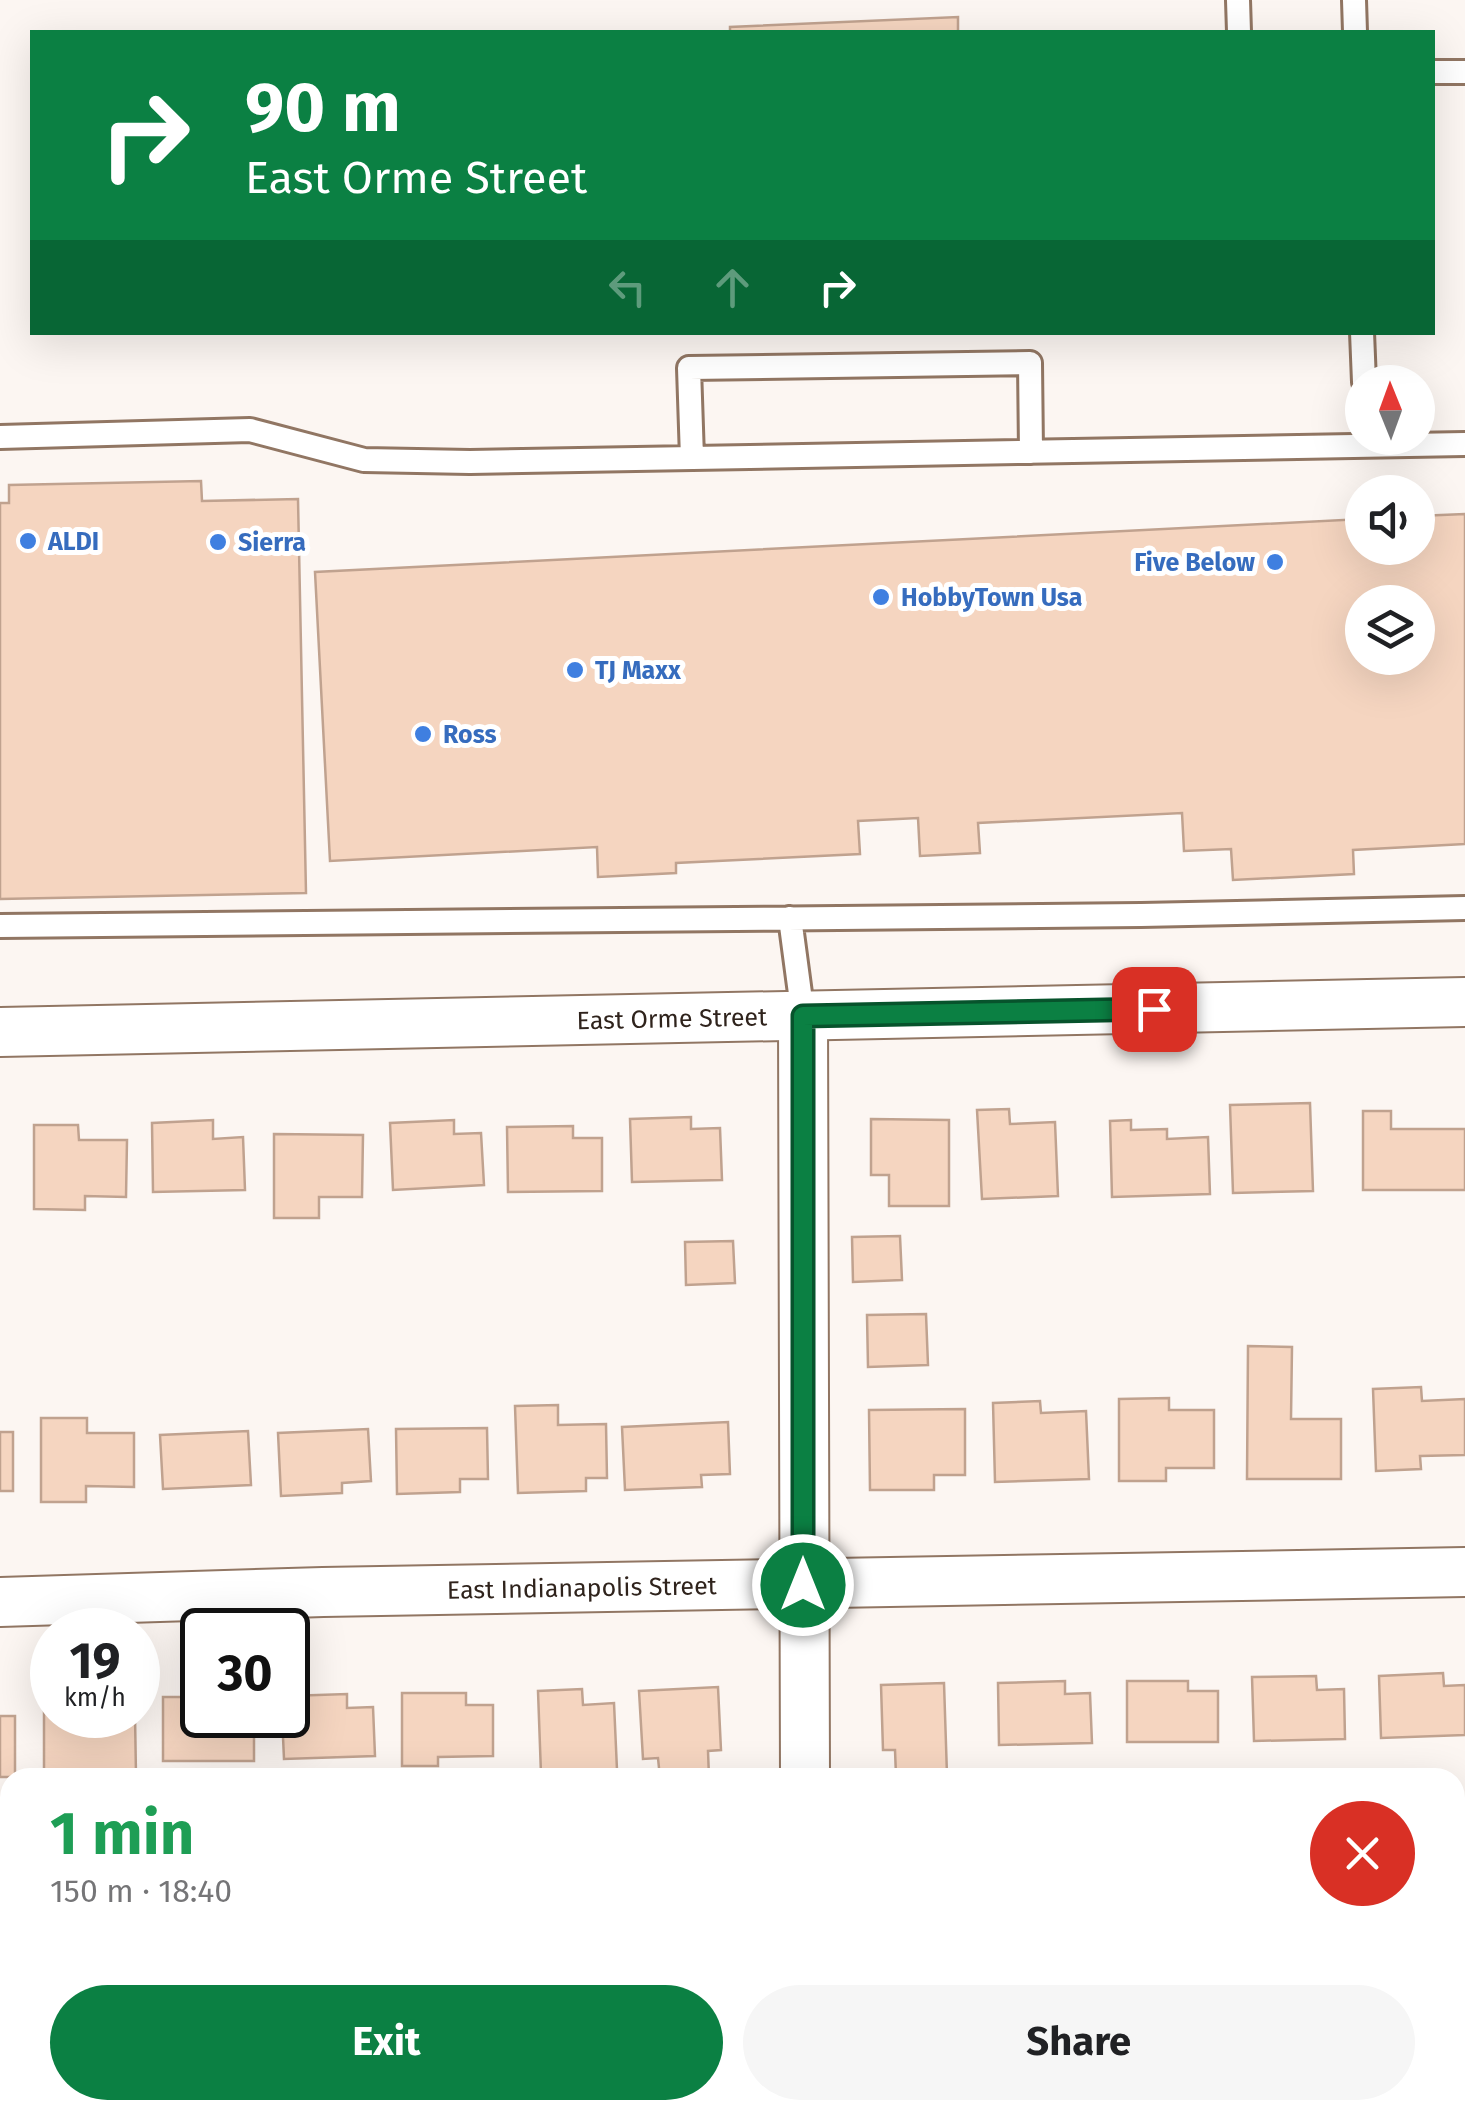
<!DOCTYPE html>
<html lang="en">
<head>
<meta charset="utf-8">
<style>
	:root { --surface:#fff; --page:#f6f6f6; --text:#202124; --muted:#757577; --accent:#0b8043 }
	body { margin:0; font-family:"Fira Sans",sans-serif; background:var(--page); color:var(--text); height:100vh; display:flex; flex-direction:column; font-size:38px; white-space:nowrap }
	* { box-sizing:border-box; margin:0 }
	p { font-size:32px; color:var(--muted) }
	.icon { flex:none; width:55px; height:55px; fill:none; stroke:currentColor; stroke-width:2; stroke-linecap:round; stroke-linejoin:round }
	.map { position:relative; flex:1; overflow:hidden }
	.drawer { position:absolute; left:0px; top:1768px; width:1465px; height:352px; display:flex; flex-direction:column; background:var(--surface); border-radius:30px 30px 0 0; box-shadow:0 10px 40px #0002 }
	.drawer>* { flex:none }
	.top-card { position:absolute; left:30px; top:30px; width:1405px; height:305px; border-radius:0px; box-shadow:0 10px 40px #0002; background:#0b8043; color:#fff; overflow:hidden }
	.needle { width:65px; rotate:359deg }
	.buttons { position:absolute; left:1345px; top:365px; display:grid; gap:20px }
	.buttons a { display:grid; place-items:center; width:90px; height:90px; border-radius:50%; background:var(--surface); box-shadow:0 10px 40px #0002; font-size:50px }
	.speed { position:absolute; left:30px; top:1608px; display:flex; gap:20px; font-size:50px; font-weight:700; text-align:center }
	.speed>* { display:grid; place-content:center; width:130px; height:130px; border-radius:50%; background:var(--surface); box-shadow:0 10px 40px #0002; line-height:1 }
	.speed small { font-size:25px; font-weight:400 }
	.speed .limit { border:5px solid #111; border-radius:15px; background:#fff; color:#111 }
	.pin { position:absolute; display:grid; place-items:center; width:85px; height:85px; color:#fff; margin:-42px; border-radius:20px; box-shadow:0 5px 15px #0006 }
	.me { position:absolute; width:110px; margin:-55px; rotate:0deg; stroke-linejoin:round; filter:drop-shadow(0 0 8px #0008) }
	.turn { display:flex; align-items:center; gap:35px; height:210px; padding:0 50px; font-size:45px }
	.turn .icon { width:130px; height:130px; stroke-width:2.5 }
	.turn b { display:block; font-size:70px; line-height:85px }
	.lanes { display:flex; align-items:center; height:95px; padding:0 50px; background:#0003; justify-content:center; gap:50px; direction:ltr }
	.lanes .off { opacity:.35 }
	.round { display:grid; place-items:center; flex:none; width:105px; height:105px; border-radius:52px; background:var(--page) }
	.summary { display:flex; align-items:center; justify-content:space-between; height:170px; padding:0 50px }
	h1 { font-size:60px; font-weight:700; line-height:75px; color:#1e9e55 }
	.cta { display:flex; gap:20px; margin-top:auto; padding:20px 50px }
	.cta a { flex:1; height:115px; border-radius:60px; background:var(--accent); color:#fff; font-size:40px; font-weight:700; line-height:115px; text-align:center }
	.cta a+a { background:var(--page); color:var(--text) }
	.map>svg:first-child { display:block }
	.building { fill:#f5d5c0; stroke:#c0a28f; stroke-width:2.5; fill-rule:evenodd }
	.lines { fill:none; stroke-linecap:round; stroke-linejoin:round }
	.lane-casing { stroke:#917663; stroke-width:28 }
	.street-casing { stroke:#917663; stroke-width:52 }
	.lane { stroke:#fff; stroke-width:22 }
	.street { stroke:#fff; stroke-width:48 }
	.route-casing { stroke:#07532c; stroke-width:25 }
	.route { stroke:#0b8043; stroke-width:18 }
	.shop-dot { fill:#3f7fe0; stroke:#fff; stroke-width:4 }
	.labels { text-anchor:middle; stroke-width:10; stroke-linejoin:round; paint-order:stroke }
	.shop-label { font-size:25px; font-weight:bold; fill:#366cbe; stroke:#fff; text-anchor:start }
	.street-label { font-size:25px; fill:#2f231c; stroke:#fff }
</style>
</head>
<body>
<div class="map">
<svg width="1465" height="2118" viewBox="0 0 1465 2118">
	<rect width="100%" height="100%" fill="#fcf6f2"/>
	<path class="building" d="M958,17v15h-228v-5z
		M201,481l1,20 96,-2 8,394 -306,6v-396h9v-18z
		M1465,514v330l-112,6 1,24 -121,6 -2,-31 -47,2 -2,-38 -204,10 2,30 -60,3 -2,-38 -60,3 2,33 -184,9v10l-78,4 -1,-30 -267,14 -15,-289 1047,-53v29h56v-32zM1362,602h56v56h-56z
		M1310,1103l3,88 -80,2 -3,-88z
		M1009,1109l1,15 45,-2 3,74 -76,3 -5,-89z
		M1363,1111h28v18h74v61h-102z
		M691,1117v12l29,-1 2,52 -90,2 -2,-63z
		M871,1119l78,1v86h-60v-31h-18z
		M213,1120v19l30,-2 2,53 -92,2 -1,-69z
		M454,1120v14l27,-1 3,52 -91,5 -3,-67z
		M1131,1120v10l36,-1v10l41,-2 2,57 -98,3 -2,-76z
		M34,1125h44l1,15h48l-1,57 -41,-1v14l-51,-1z
		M573,1126v12h29v53l-94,1 -1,-65z
		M274,1134l89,1 -1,62h-43v21h-45z
		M900,1236l2,44 -49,2 -1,-45z
		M733,1241l2,42 -49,2 -1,-43z
		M926,1314l2,51 -60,2 -1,-52z
		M1248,1346l44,1 -1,72h50v60h-94z
		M1421,1387l1,14 43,-2v56l-45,1 1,13 -45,2 -3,-82z
		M1169,1398v12h45v58h-48v13h-47v-82z
		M1040,1401l1,12 45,-2 3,68 -94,3 -2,-79z
		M558,1405v20l48,-1 1,54h-21v13l-68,2 -3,-87z
		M965,1409v66h-31v15h-64l-1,-80z
		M41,1418h46v15h47v54l-48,-1v16h-45z
		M728,1422l2,52 -29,1 1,12 -77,3 -3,-63z
		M487,1428l1,51h-28v13l-63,2 -1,-65z
		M368,1429l3,52 -29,2v10l-61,3 -3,-63z
		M248,1431l3,54 -88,4 -3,-54z
		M0,1432h13v59h-13z
		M1443,1673l1,13 21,-1v50l-84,3 -2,-62z
		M1316,1676l1,14 27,-1 1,50 -91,2 -2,-64z
		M1065,1681v13l25,-1 2,50 -93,2 -1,-62z
		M1127,1681h61v10h30v51h-91z
		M944,1683l3,92 -51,1 -1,-26h-12l-2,-65z
		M718,1687l3,63 -13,1 1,26 -49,1 -2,-20 -15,1 -4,-68z
		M582,1689l1,16 31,-2 3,67 -76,4 -3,-83z
		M402,1693h64v12h27v51l-55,1v9h-36z
		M347,1694v14l26,-1 2,49 -91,3 -2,-44h6v-19z
		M52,1696v19h83l1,60 -92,1v-79z
		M163,1697h39v18h52v46h-91z
		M0,1716h15v61h-15z
		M1465,1981v61l-10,1v-61z
		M0,2004h10v61l-10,-1z"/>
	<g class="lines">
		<g class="lane-casing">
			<path id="lane" d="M1238,0l1,32
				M1354,0l1,32
				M1432,72h33
				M1362,332l2,50
				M0,437l250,-7 114,30 106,2 995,-18
				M692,458l-3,-90 341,-5 1,89
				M790,918l13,98
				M0,926l1141,-11 324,-7"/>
		</g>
		<g class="street-casing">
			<g id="street">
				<path d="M803,1016l2,762"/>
				<path id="s1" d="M0,1032l1465,-30"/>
				<path id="s2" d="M0,1602l323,-10 1142,-20"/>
				<path d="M815,2110v8"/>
			</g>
		</g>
		<use href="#lane" class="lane"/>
		<use href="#street" class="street"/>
	</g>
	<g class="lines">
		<g class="route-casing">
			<path id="route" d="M803,1585v-569l351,-7"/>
		</g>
		<use href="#route" class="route"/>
	</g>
	<g class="shop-dot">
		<circle cx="28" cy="541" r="10"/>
		<circle cx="218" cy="542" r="10"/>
		<circle cx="1275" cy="562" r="10"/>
		<circle cx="881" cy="597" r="10"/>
		<circle cx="575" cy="670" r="10"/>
		<circle cx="423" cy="734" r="10"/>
	</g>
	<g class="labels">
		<g class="shop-label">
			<text x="48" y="550">ALDI</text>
			<text x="238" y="551">Sierra</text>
			<text x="1255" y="571" text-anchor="end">Five Below</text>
			<text x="901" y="606">HobbyTown Usa</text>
			<text x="595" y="679">TJ Maxx</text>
			<text x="443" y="743">Ross</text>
		</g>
		<g class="street-label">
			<text dy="9" stroke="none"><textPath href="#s1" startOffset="672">East Orme Street</textPath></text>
			<text dy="9" stroke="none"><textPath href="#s2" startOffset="582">East Indianapolis Street</textPath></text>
		</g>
	</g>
</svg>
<div class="buttons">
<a><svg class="needle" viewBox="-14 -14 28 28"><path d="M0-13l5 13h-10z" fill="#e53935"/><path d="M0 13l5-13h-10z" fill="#757577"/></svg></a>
<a><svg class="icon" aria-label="sound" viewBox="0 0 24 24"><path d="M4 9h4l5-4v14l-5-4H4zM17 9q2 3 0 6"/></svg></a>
<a><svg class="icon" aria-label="layers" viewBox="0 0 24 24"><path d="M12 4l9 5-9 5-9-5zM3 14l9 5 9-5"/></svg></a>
</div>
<div class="speed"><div>19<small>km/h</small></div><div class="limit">30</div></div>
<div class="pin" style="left:1154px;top:1009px;background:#d93025"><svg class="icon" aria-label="arrive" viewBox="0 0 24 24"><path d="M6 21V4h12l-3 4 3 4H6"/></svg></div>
<svg class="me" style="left:803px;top:1585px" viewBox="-20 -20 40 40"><circle r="17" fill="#0b8043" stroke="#fff" stroke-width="3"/><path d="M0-11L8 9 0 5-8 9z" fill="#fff"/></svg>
<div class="top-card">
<div class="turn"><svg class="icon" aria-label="right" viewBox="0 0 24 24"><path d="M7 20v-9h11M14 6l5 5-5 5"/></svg><div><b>90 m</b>East Orme Street</div></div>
<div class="lanes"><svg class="icon off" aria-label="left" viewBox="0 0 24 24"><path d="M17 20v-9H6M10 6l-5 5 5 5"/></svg><svg class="icon off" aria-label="ahead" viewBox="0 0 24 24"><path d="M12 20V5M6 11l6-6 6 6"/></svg><svg class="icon" aria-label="right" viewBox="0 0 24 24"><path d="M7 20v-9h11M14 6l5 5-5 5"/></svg></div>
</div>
<section class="drawer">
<div class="summary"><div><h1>1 min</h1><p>150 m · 18:40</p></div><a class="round" style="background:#d93025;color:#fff"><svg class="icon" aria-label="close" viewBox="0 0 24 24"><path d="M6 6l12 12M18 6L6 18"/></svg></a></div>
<div class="cta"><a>Exit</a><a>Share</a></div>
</section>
</div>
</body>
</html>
